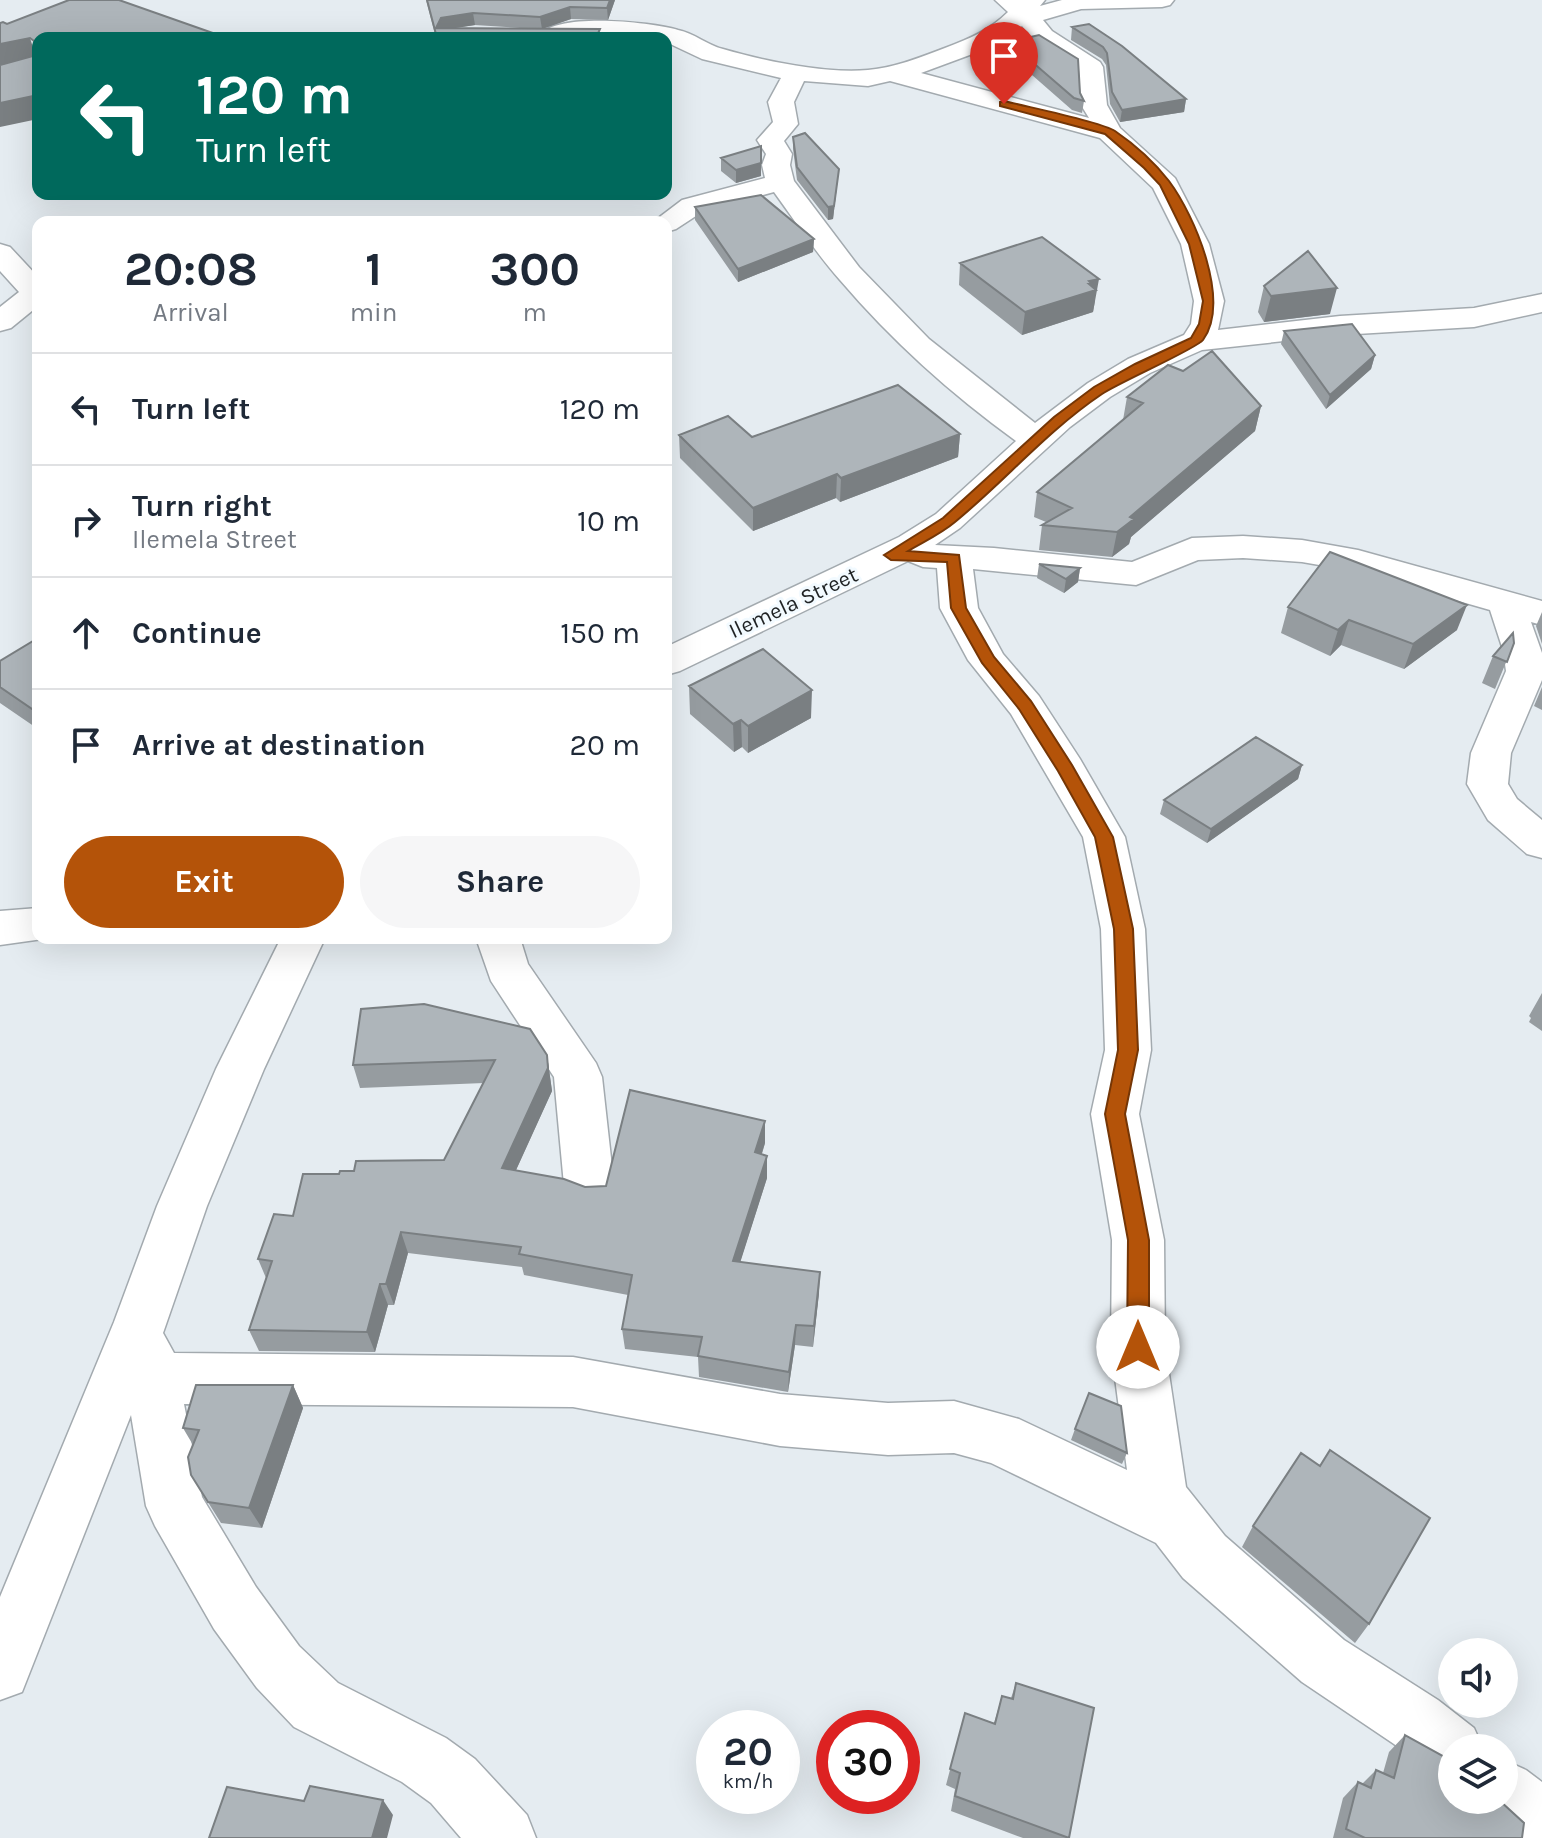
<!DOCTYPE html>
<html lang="en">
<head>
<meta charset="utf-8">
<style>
	:root { --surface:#fff; --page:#f6f6f7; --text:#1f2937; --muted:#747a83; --line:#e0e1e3; --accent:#b45309 }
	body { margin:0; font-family:Karla,sans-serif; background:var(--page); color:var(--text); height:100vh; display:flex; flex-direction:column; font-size:30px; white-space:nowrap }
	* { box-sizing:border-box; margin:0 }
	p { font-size:26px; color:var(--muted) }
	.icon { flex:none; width:44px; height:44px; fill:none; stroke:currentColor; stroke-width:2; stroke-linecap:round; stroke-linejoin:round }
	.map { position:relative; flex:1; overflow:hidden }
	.sheet { position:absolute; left:32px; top:216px; width:640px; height:728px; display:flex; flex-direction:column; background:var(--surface); border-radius:16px; box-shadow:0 8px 32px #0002 }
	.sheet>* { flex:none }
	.banner { position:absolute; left:32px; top:32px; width:640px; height:168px; border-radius:16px; box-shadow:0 8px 32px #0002; background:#00695c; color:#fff; overflow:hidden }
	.buttons { position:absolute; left:1438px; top:1638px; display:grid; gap:16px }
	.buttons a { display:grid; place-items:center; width:80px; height:80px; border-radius:50%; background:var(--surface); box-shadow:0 8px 32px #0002; font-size:40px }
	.speed { position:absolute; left:696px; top:1710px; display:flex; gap:16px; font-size:40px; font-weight:700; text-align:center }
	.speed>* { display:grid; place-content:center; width:104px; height:104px; border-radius:50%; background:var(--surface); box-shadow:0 8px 32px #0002; line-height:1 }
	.speed small { font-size:20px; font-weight:400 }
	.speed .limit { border:12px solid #d22; background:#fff; color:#111 }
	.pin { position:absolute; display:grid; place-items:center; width:68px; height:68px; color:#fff; margin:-82px -34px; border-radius:50% 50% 50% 0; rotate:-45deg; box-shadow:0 0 8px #0007 }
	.pin .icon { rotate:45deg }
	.me { position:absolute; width:88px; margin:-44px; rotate:0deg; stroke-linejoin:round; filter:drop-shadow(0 0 6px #0008) }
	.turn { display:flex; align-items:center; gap:28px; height:168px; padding:0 32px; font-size:36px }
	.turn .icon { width:104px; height:104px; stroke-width:2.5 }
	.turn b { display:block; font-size:56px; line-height:68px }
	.eta { display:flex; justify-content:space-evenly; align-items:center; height:136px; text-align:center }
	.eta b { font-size:48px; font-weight:700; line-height:56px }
	.action { display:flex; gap:16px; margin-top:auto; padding:16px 32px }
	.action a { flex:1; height:92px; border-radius:48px; background:var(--accent); color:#fff; font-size:32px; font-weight:700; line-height:92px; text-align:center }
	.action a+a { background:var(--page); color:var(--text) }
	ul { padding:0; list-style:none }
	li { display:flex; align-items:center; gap:24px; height:112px; padding:0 32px; border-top:2px solid var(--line) }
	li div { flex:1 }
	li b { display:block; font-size:30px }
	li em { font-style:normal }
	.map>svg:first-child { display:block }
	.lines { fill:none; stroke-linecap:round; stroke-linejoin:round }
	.minor-casing { stroke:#a3aaaf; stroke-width:3 }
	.minor { fill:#fff; fill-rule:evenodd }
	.wall { fill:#969ca0; fill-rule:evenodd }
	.shaded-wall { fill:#7a7f82 }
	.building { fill:#aeb5ba; stroke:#7a7f82; stroke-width:2 }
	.route { fill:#b45309; stroke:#753606; stroke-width:2 }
	.labels { text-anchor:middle; stroke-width:6; stroke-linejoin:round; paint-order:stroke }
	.far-street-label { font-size:22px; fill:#1e2123; stroke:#f2faff }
</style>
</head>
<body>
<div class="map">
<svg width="1542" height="1838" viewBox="0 0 1542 1838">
	<rect width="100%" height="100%" fill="#e5ecf1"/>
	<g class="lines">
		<g class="minor-casing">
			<path id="minor" d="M995,0h50l-5,6 22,-6h112l-4,5 -8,2 -81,2 -38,11 9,11 48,31 3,5 4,38 13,23 55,50 34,66 15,57 -6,29 122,-14 134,-8 68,-14v18l-68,15 -134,8 -138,15 -52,23 -40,24 -40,30 -110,101 -25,17 59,3 138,14 60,-24 51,-2 59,4 56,10 184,51v24l-11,-3 11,31v27l-31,73 -3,31 9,15 25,21v38l-15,-4 -39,-34 -21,-36 4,-31 35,-82 -3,-21 -13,-40 -136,-39 -52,-9 -59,-4 -45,2 -62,25 -163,-16 5,39 25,46 36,42 41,63 45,78 20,92 6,121 -12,64 25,126 1,107 21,140 39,49 119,104 94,60 36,28 9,20h-31v33l-22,-9 -36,-28 -92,-62 -119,-104 -27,-35 -165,-80 -37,-10 -66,2 -108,-9 -207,-39 -389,-3 18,93 54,90 43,59 39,37 108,55 29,21 52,56 9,23h-75l-30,-35 -29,-21 -108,-55 -37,-39 -43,-59 -59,-103 -9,-20 -15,-91 -109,277 -22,8v-103l114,-275 43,-116 59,-137 65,-131h44l-61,131 -57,137 -44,127 11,20 399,4 207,37 108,9 66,-2 65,18 108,51 -16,-123 1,-107 -21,-126 14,-64 -4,-121 -18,-92 -72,-123 -43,-54 -28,-52 -3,-40 -14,-1 -15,-6 -228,110 -14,4v-28l233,-110 37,-23 80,-73c-65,-47 -124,-100 -176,-161 -24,-27 -45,-59 -66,-88l-72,20 -26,17 -10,3v-10h-13l29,-22 83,-22 -3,-13 4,-11 -9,-14 16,-18 -5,-20 13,-24 -79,-19 -36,-17v-4h-130c18,-27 114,-16 142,-8 16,3 29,15 45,19 41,12 103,25 145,21 26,-2 53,-13 77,-22 24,-9 45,-18 63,-36zM1022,26l12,15 45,29 2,35 8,13 -168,-45 73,-27zM804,81l64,5 22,-5 210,57 53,50 28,56 13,57 -3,23 -7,11 -56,24 -40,24 -53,40 -106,-84 -70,-72 -65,-86 -4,-16 2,-11 -8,-13 14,-17 -4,-22z
				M0,244l10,3 28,30v29l-27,22 -11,3v-24l19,-15 -19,-21z
				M38,908v30h12l-50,7v-34z
				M476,938h44l8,26 68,99 6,14 12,108 -7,15 -18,6 -18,-6 -7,-15 -10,-108 -63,-96z
				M1504,1760l22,10 16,12v56h-33l-27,-24 -6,-14h28z"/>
		</g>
		<use href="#minor" class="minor"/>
	</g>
	<path class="wall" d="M426,0h189l-7,20 -37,-1 -29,10 58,9h-164zM475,25l61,4 -82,-1z
		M1072,27l114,72 -2,13 -64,10 -10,-18 -4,-39 -4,-6 -31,-19z
		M1009,42l71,51 4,8 -2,12 -10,-3 -64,-56z
		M793,137l46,32 -6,50 -5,1 -31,-40 -4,-31z
		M721,158l40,18 -25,7 -15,-12z
		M695,207l119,32 -1,13 -75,30 -43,-62z
		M960,263l135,38 -2,11 -71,23 -63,-50z
		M1264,286l66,28 -66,8 -6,-10z
		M1284,331l91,24 -4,14 -45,40 -45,-65z
		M1127,397l134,9 -6,25 -124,106 -2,7 -17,13 -73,-7 3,-25 4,-3 -12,-5 3,-25 86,-72z
		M960,434l-2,23 -118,45 -4,-4 -83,33 -73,-73 -1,-23 73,2z
		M1039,564l41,4 -2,14 -14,11 -27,-15z
		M1288,607l169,23 -53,39 -63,-24 -11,11 -49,-23z
		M1542,612v32l-6,-18z
		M38,638v91l-38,-26v-42z
		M1514,643l-19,46 -13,-6 11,-27z
		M689,686l122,32 -63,35 -6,-6 -8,5 -44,-38z
		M1542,687v23l-8,-4z
		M1302,765l-4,14 -91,64 -47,-29 4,-14z
		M1542,993v38l-13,-9 2,-4 -2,-2z
		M547,1055l5,36 -36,79 69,17 21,-1 159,-43 -3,11 5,24 -27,84 79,31 -6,54 -18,-2 -7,47 -89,-15 -1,-20 -73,-8 -3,-20 6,-34 -104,-20 -2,-8 -114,-14 -14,52h-6l-13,47 -116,-1 -10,-21 17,-52 -8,-19 35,-43 46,-42 15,-3 90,-11 40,-77 -124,5 -7,-23z
		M293,1385l10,23 -41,120 -41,-5 -30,-48 2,-30 -10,-17z
		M1075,1429l52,24 -5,11 -51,-24z
		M1253,1526l116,98 -14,19 -113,-96z
		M1016,1683l53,155h-46l-72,-27 4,-22 -9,-4 19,-72 29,10 8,-27 9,2z
		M1405,1735l117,103h-189l10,-40 15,-16 4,2 14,-14 7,3 6,-21z"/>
	<path class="shaded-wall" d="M610,0h5l-7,20 -1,-12z
		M570,7l1,12 -29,10 -2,-12z
		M473,13l2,12 -32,5 -7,-2 5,-10z
		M30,38l7,22 -37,9v-25z
		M38,95v24l-38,8v-24z
		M1186,99l-2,13 -64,10 2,-12z
		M761,163v13l-25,7v-13z
		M839,169l-6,50 -5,1v-13z
		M814,239l-1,13 -75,30v-13z
		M1099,279l-6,33 -71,23 3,-23 64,-31z
		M1337,288l-7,26 -66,8 7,-26z
		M1375,355l-4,14 -45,40 4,-14z
		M1261,406l-6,25 -124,106 -2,7 -17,13 5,-25 13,-15z
		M960,434l-2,23 -118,45 1,-24z
		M837,474l-1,24 -83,33v-23z
		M1080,568l-2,14 -14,11 2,-14z
		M1467,605l-10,25 -53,39 9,-25z
		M1349,620l-8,25 -11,11 8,-26z
		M812,690l-1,28 -63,35v-27z
		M741,720l1,27 -8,5 -1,-28z
		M1302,765l-4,14 -91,64 4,-14z
		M547,1055l5,36 -45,99 -5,-22z
		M765,1121v22l-10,31v-22z
		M767,1156v22l-33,104 -1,-21z
		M401,1232l7,21 -14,52 -8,-21z
		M820,1272l-1,21 -6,54 1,-21z
		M380,1284l8,21 -13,47 -8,-20z
		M796,1325l-1,20 -7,47 1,-20z
		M293,1385l10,23 -41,120 -13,-20z
		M383,1800l10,15 -6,23h-15z"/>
	<path class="building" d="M69,0h50l108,38h-189v57l-38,8v-38l33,-9 1,-15 -4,-3 -30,6v-21l3,-1 4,2z
		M427,0h183l-3,8 -37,-1 -30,10 -67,-4 -32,5 -5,10 164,1 -4,9h-159z
		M1089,24l33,22 64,53 -64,11 -10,-18 -5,-39 -4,-6 -31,-20z
		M1039,35l39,24 2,34 4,8 -10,-3 -65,-56z
		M805,133l34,36 -5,37 -6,1 -31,-40 -4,-30z
		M761,146v17l-25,7 -15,-12z
		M761,195l53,44 -76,30 -43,-62z
		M1042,237l57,42 -10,2 3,3h-3l7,6 -71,22 -65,-49z
		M1308,251l29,37 -66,8 -7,-10z
		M1352,324l23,31 -45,40 -46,-64z
		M1212,351l49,55 -131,111 4,2 -17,13 -75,-7 30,-17 -35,-16 106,-89 -16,-6 41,-32 15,6z
		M898,385l62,49 -119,44 -4,-4 -84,34 -74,-73 49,-19 24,21z
		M1330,552l137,53 -54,39 -64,-24 -11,10 -50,-23z
		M1039,564l41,4 -14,11z
		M1513,633l1,10 -7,19 -14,-6z
		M38,638v75l-38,-26v-26z
		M763,649l49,41 -64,36 -7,-6 -8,4 -44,-38z
		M1256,737l46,28 -91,64 -47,-29z
		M424,1004l106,25 17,26 1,13 -46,100 62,11 21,8 21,-1 24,-96 135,31 -10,31 12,4 -34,105 87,11 -6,54 -18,-1 -7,47 -91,-16 4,-19 -80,-8 10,-54 -113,-21 2,-7 -120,-15 -15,52h-6l-13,48 -118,-2 23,-69 -14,-2 16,-45 19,2 10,-42h36l1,-3h14l2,-10 88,-1 51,-100 -142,5 8,-56z
		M196,1385h97l-44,123 -41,-6 -17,-27 -3,-18 11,-27 -16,-2z
		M1089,1393l32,13 6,47 -52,-24z
		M1330,1450l100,68 -61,106 -116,-98 48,-73 19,13z
		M1016,1683l78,25 -25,130 -114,-42 5,-23 -10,-4 15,-56 30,11 7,-28 11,3z
		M1405,1735l47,26v39h47l25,23 -2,15h-157l-19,-9 12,-47 13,6 5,-18 18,8z
		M310,1786l73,14 -11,38h-163l18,-51 77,14z"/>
	<path class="route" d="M1004,101c23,6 95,20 111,30 19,13 40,32 54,50 26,35 62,120 34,159 -7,9 -83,42 -101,54 -55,37 -97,87 -147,128 -14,12 -32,20 -47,29l51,4 7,53 28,49 37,44 41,64 41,72 20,92 5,121 -13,64 24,126v107l-4,7 -7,3 -8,-3 -3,-7 1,-107 -23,-126 13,-64 -4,-121 -19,-92 -37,-66 -39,-62 -37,-46 -31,-55 -4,-46 -56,-2 -7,-5 59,-37 111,-101 40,-30 41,-23 56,-26 8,-14 4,-23 -14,-57 -29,-59 -16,-17 -39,-34 -105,-28v-4z"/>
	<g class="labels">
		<g class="far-street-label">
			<text transform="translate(793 602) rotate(-25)" y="8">Ilemela Street</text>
		</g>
	</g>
</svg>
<div class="buttons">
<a><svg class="icon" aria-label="sound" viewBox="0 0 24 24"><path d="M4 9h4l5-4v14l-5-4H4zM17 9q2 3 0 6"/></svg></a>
<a><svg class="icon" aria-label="layers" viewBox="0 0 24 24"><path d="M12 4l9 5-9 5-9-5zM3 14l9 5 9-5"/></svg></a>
</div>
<div class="speed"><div>20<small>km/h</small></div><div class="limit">30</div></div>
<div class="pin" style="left:1004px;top:104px;background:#d93025"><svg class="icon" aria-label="arrive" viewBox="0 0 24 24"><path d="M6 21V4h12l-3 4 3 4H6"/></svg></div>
<svg class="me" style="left:1138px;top:1347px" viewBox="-20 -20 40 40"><circle r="19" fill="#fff"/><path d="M0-13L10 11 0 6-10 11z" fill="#b45309"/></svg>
<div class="banner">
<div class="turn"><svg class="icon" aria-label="left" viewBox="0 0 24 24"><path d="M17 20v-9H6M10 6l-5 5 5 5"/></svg><div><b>120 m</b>Turn left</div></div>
</div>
<section class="sheet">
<div class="eta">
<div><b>20:08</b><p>Arrival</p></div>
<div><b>1</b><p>min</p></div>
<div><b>300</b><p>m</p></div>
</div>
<ul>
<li><svg class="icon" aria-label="left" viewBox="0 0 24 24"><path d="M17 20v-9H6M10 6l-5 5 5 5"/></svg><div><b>Turn left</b></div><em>120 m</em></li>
<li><svg class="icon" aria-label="right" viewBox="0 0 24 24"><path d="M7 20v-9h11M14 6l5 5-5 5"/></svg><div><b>Turn right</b><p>Ilemela Street</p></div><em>10 m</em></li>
<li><svg class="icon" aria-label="ahead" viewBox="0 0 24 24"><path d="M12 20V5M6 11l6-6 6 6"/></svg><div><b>Continue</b></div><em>150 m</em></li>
<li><svg class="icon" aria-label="arrive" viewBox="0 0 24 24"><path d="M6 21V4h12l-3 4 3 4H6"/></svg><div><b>Arrive at destination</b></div><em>20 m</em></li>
</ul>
<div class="action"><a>Exit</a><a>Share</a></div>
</section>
</div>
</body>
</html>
